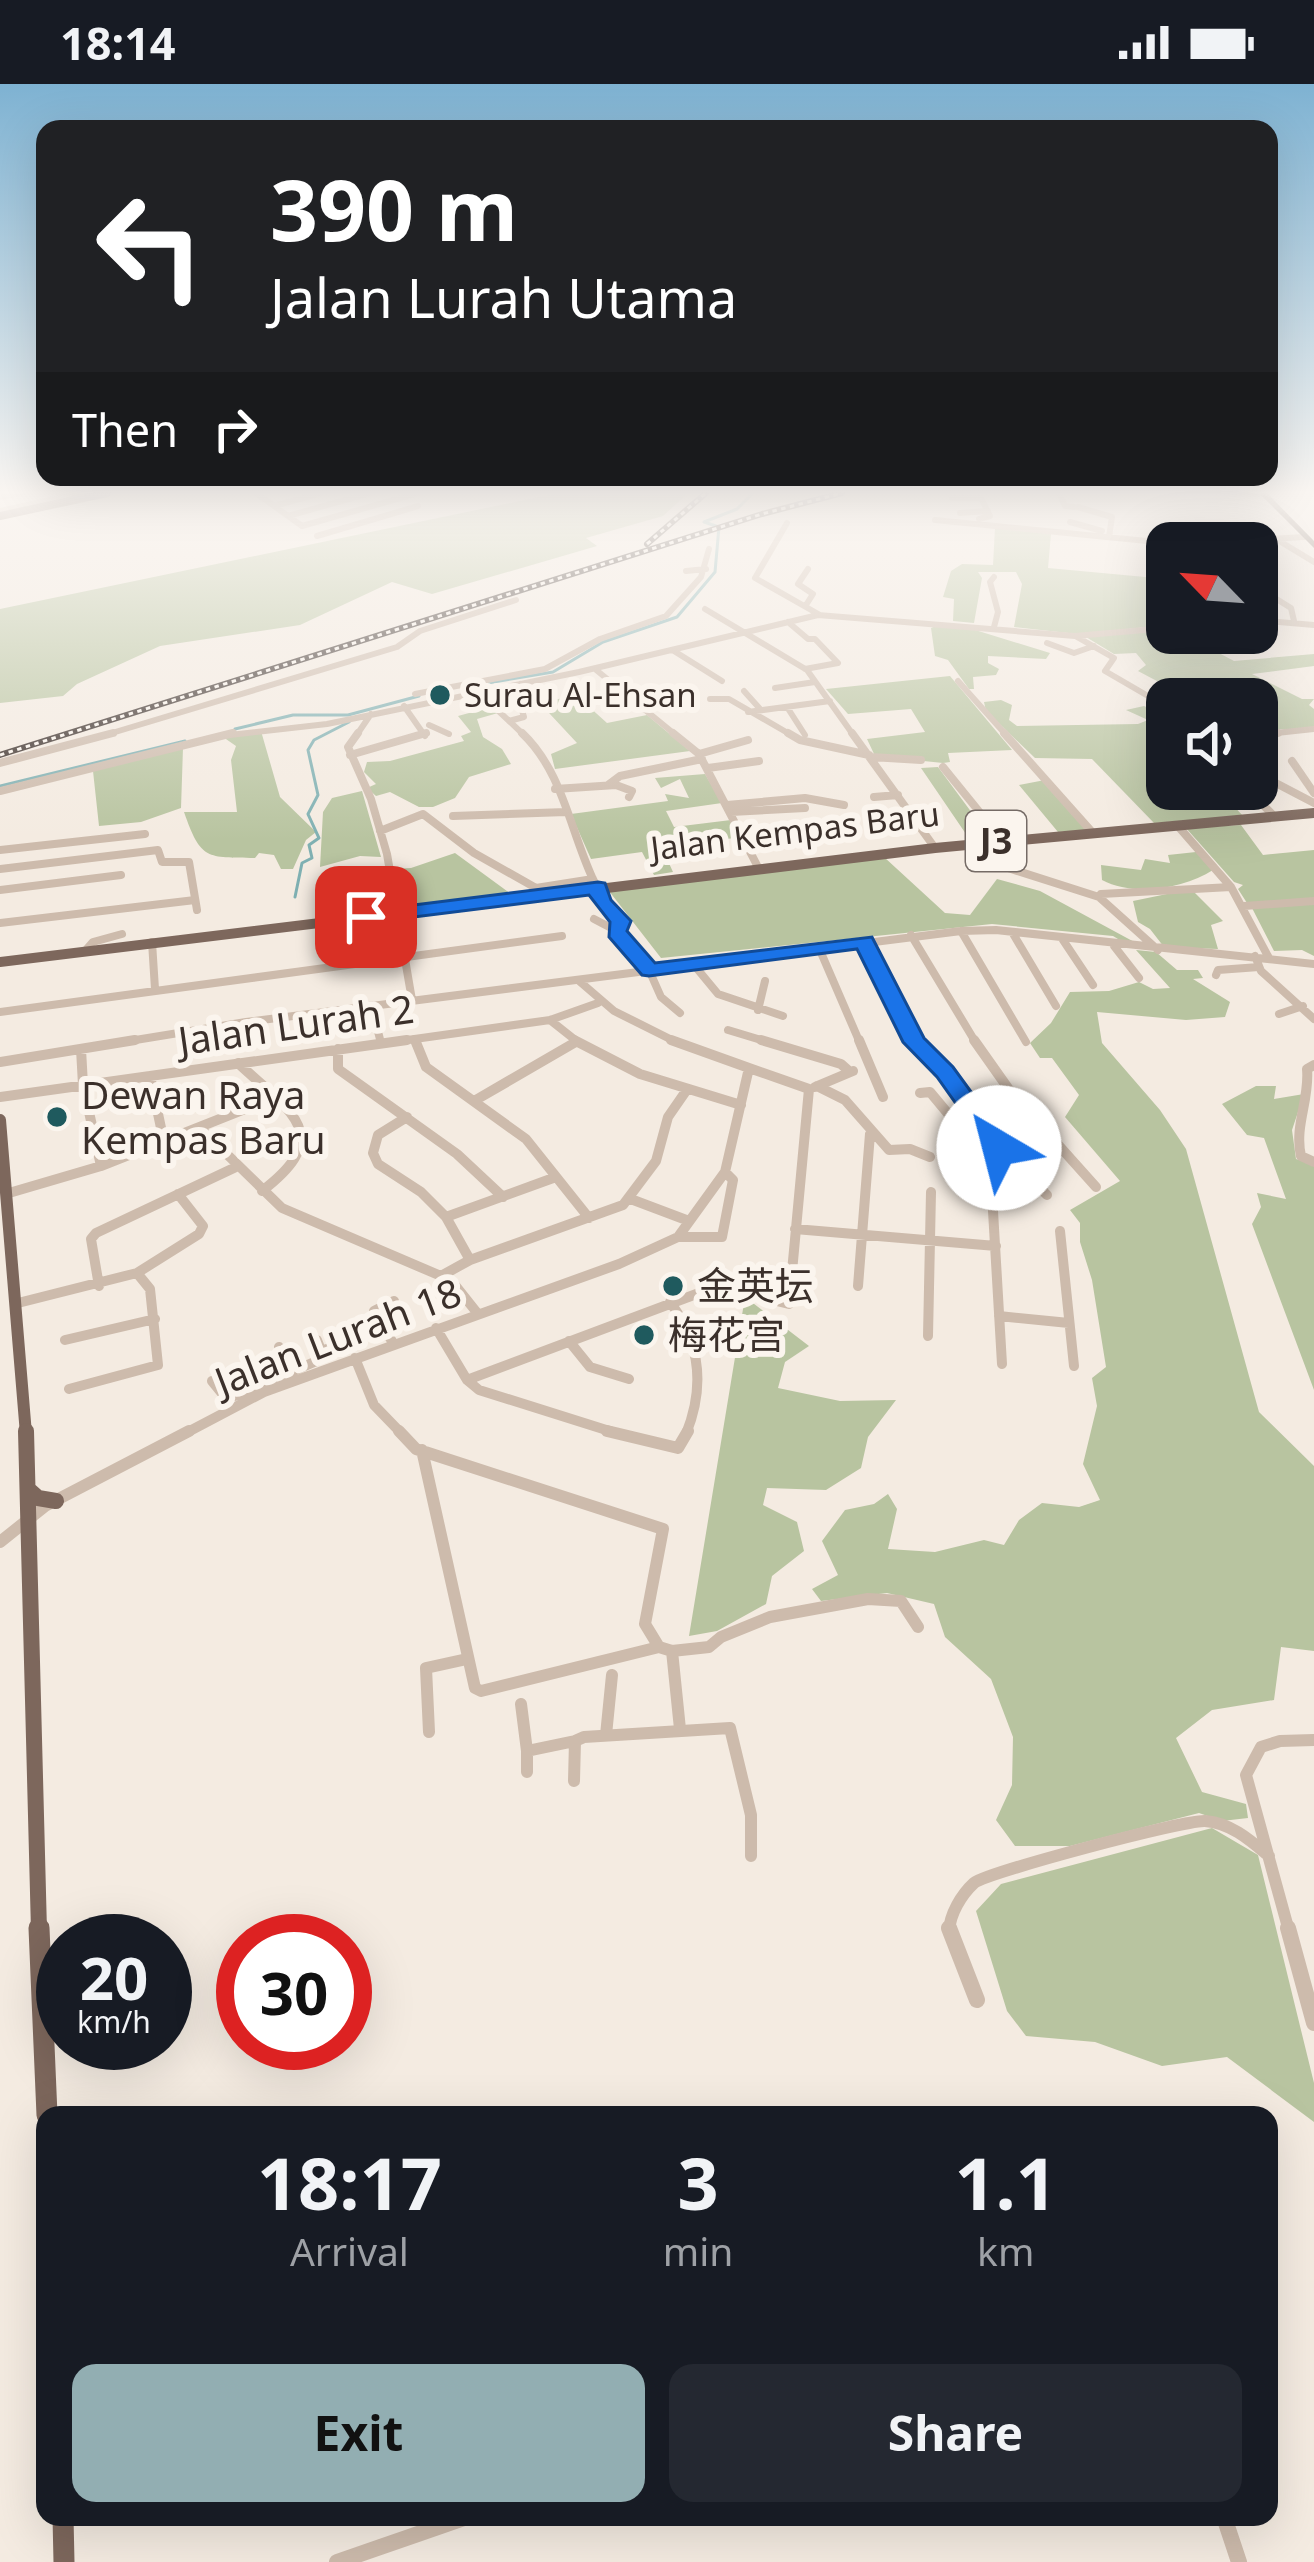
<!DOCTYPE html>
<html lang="en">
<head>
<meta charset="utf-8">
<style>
	:root { --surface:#171b24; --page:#242831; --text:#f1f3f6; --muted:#9ea1a6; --accent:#92aeb2 }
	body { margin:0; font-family:"Noto Sans","Noto Sans SC",sans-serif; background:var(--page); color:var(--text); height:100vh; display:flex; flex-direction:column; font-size:45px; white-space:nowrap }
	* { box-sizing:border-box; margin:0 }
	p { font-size:39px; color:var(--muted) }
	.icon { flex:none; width:66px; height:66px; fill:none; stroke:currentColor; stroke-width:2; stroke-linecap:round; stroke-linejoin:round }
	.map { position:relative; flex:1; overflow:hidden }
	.side { position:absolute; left:36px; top:2022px; width:1242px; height:420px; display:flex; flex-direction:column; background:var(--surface); border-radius:24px; box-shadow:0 12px 48px #0002 }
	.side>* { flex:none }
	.top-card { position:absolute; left:36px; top:36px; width:1242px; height:366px; border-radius:24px; box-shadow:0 12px 48px #0002; background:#202124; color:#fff; overflow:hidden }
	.needle { width:78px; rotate:295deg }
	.fabs { position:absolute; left:1146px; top:438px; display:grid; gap:24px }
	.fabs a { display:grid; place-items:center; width:132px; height:132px; border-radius:24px; background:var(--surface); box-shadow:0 12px 48px #0002; font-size:60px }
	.speed { position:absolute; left:36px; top:1830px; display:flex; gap:24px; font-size:60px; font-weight:700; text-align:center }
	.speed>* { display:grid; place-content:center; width:156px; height:156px; border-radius:50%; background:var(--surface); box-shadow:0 12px 48px #0002; line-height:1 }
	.speed small { font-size:30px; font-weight:400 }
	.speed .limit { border:18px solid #d22; background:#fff; color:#111 }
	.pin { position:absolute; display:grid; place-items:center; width:102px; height:102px; color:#fff; margin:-51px; border-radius:24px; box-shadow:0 6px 18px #0006 }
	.me { position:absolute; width:132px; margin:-66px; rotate:323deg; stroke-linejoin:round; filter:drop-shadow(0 0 9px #0008) }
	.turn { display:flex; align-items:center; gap:42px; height:252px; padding:0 36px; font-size:54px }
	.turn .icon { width:156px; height:156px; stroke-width:2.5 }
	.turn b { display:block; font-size:84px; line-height:102px }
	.then { display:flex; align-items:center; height:114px; padding:0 36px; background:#0003; gap:24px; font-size:45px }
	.eta { display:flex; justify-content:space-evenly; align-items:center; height:204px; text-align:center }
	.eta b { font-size:72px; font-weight:700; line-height:84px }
	.button { display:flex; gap:24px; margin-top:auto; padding:24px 36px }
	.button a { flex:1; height:138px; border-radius:24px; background:var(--accent); color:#111; font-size:48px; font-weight:700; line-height:138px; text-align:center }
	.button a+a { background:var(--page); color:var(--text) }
	.status { display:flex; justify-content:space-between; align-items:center; height:84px; padding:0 60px; background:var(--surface); direction:ltr }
	.status svg { height:33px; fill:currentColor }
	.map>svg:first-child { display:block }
	.green { fill:#b8c4a0 }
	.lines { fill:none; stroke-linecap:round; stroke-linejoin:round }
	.stream { stroke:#7fb0b2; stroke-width:3 }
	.minor-far4 { stroke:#cdbbac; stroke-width:6 }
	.minor-far3 { stroke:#cdbbac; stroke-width:8 }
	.minor-far2 { stroke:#cdbbac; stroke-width:10 }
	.minor-far1 { stroke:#cdbbac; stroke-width:12 }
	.minor { stroke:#cdbbac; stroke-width:16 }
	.major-far4 { stroke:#7d675c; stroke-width:8 }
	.major-far3 { stroke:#7d675c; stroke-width:10 }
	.major-far2 { stroke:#7d675c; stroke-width:12 }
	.major-far1 { stroke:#7d675c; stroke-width:16 }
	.major { stroke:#7d675c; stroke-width:21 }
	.highway { fill:#5c4a42; fill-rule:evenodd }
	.rail-casing { stroke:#3b302b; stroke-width:6 }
	.rail { stroke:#fbf5ee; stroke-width:3; stroke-dasharray:4.5; stroke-linecap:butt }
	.route { fill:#1a73e8; stroke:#114b97; stroke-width:3 }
	.poi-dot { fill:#1f5a5e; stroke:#fbf5ee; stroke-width:4.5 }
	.labels { text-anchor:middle; stroke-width:12; stroke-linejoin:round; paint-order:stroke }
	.far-poi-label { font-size:33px; fill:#3b302b; stroke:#fbf5ee; text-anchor:start }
	.far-street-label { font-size:33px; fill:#3b302b; stroke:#fbf5ee }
	.shield { fill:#fbf5ee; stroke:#756b66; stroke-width:3 }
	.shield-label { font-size:36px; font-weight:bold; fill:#3b302b }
	.street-label { font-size:39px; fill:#3b302b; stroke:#fbf5ee }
	.poi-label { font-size:39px; fill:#3b302b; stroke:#fbf5ee; text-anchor:start }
</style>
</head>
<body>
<div class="status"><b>18:14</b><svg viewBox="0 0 49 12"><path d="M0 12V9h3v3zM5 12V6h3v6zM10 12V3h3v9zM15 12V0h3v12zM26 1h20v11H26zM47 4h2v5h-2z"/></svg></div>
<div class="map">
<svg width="1314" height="2478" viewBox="0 0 1314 2478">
	<rect width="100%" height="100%" fill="#f4ebe1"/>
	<path class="green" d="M558,409h130l-25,23 -77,22 11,8 -165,48 -40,-12 -92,43 -140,21 -83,38 -14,12 -63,7v-94z
		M995,444l56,6 -3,34 119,11v46l-90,9 -63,-7 8,-43 -6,-12h-38l4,6 -8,45 -21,-2 1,-22 -11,-2 8,-26 11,-7 31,1z
		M941,540l18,1 91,28 -4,6 -58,-3v7l11,6 -3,6 -23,2 1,12h-5l-21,-29 -13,-4 -4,-28z
		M1167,545v4h51l-51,10 31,-1 36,19 80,-7v12l-62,8 50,25h12l-5,6 5,4v21l-38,-1 -10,7 -9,-4v-8l7,-4 -7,-4v-17h-66l-53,-28 8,-6 -10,-12 -22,1 -28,-17z
		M950,592l62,74 -64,3 2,9 -7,1 -68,-7 -8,-17 58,-7 -14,-23 -63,5 -22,-25z
		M543,609l11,7 22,-5 31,28 40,-8 43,36 -135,18 -4,-15 26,-11 -41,-44z
		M1001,616l11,5 -3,15 8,6 121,-2 10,-4 -22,-10 18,-4 23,10v73h51l25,27 -89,7 -62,-64 -57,-1 -49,-47 -2,-9z
		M491,623l7,6 -21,6 6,18 19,12 9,15 -42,13 -14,21 -22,9h-14l-29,-15 -14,4 -9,-8 9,-4 -12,-12 3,-10 23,-1 74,-20 -3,-5 10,-4 -13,-16z
		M261,647l19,66 36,35 -10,8 -13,29h-12l-7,-14 -15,-2 -4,5c-48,-1 -54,3 -71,-46h53l-6,-52 5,-14 -13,-9z
		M183,664l-2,60 -40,14 -42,4 -6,-55z
		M938,683l51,69 -21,1 -47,-69z
		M705,690l17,29 -56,8 8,16 57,-7 10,17 -79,11 11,24 -19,3 -12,-23 -51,7 -20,-45 97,-13 -3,-7 24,4 -9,-19 -19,9 -6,-10z
		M1045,696l42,50 -29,2 -39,-47z
		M362,707l19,66 -21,-1 -40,11 3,-55 9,-14z
		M1241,741l22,30 51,-5v48l-67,5 -9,-14 5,-4 -9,-3 -48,-54z
		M1196,768l17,18c-30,19 -79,27 -111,10l-1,-15 40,5 4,-11 25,4 -2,-8z
		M455,769l56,41 -106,14 -12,-39 18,-1z
		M884,773l61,56 25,2 27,-36 43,12 98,53 -10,1 -15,-9 -121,-12 -331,34 -52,-67z
		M1191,805l32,32 -12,4 7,24 -54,-2 -14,-18 -12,-7 -5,-21z
		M1314,819v53l-12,-6 -28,1 -22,-43z
		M1136,866l20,2 21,18h21l5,8 -10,1 37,23 -5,15 -39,3 -89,-8 5,31 58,67 26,39 73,263 55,54v185l-33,-4 -7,53 -62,10 -36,28 26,54 44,12 2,14 -26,3 -23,-8 -129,33h-55l-19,-26 16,-35 1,-48 -22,-58 -46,-42 -11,-33 -47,-11 -66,8 -9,-12 26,-14 -16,-34 23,-31 29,-6 14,-10 9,15 -9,40 47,3 49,-12 20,5 15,-25 23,-17 37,4 21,-7 -17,-36 14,-58 -5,-28 14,-11 -14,-87 -12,-38v-19l-10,-13 50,-29 -55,-64 14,-22 -27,-37h-12l-10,-15 21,-20 19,-31 39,-1 30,-9 14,7 17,-1z
		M1256,1002h20l-2,13 30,-5 -12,36 4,29 18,5v226l-62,-166 9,-17 -4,-14 29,6 -22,-61 -17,-3 -25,-31z
		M745,1213l64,49 -24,16 -7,26 62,13 56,-1 -28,37 -7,31 -35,22 -59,-2 -4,17 34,17 7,29 -32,25 -6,28 -49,27 -28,5z
		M1212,1744l46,27 56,228v39l-87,-65 -65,9 -67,-24 -69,-6 -19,-25 -31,-100 25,-27z"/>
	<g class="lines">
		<path class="stream" d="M470,602l83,-14 50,-30 74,-25 38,-45 4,-45 -15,-5 33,-13 16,-16
			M235,645l58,-14h55l71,-19
			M0,702l185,-45
			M295,813l7,-34 10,-5 -3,-13 10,-7 -11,-24 10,-19 -10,-45 6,-10 35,-18"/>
		<path class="minor-far4" d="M256,409l46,33 116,-33
			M1059,409l6,13 9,1
			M0,413l21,-4
			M952,414h29l9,18 -11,3
			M274,422l47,-13
			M1078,423l34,10 -3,20
			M0,427l81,-18
			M960,429l28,-2
			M288,432l82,-23
			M935,436l232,23
			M1070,438l32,9
			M787,439l-32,55 65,37
			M317,452l101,-30
			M1281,458l33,20
			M1197,459l107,-6
			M686,487l20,-2
			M994,493l-4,5 8,30 -4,15
			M1257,503l34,21 3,13
			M806,521l7,-11 -15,-10 10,-15
			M705,525l102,61 47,66
			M1257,536l57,5
			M788,538l20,17h7l23,24 -33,6
			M1077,553l37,21 -9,13 62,36
			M1047,559l27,10 20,-7
			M674,567l48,30
			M595,585l82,67
			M958,597l49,55
			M775,604l40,-6
			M744,607l17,19
			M415,610l130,-25 55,-30 66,-23 35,-39 8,-28
			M710,615h19l64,37
			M490,619l35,33
			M404,622l21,30
			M787,623l18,28
			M748,628l82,-11
			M509,637l15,-4 -4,-13 12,-6 -12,-14
			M429,641l20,9
			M1257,651l57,-6
			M102,652l295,-89 23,-16 96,-31
			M221,652l106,-12 252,-52 239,-57 257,21 92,-8
			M356,652l15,-22"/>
		<path class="minor-far3" d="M358,649l-10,14 23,52 16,55 25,146
			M522,649c53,50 49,134 98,188l-5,9 34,40 12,27 19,16
			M673,649l26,21 60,115
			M788,649l12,7 69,15
			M852,649l83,115
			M1004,649l88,99
			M1257,651l21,-2
			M1257,668l11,27 46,24
			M699,670l49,-14
			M350,671l76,-22
			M871,673l50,3
			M1292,677l22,32
			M0,679l113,-30
			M943,683l60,74
			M708,684l51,-7
			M608,701l12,-9 82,-17
			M555,705l61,-4 16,6 -3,6
			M1247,705l28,28
			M0,707l233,-58
			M874,713l24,-2
			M727,721l78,-7 39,7
			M731,728l74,-4
			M453,732l113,-4
			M1177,741l54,62 38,71
			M380,747l43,-17 51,39 62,35 57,-9
			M993,758l15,26 91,29 59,53
			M0,766l145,-16
			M0,785l158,-19 4,12h27l8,48
			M338,801l52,-8
			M0,806l121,-15
			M1101,810l130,-7
			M1244,822l70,-5
			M594,835l21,11
			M0,839l195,-23
			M961,847l65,111
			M1012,848l44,74
			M911,851l65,108
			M1063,856l30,45
			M152,858l3,47
			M864,858l52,101
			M1114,862l25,32
			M819,864l41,95
			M86,866l7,-8 29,-8
			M1255,872l6,15 53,48
			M694,881l24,29 65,22
			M1216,891l2,-5 41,-3
			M578,896l36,31 64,32
			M371,921l10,38
			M758,926l7,-29
			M0,928l562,-76
			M1279,930l24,-8
			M550,936l29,23
			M728,946l43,13
			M117,959l129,-21 715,-91 35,-1 318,34
			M386,959l164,-23 48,-17"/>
		<path class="minor-far2" d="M415,956l11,27 100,72 63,79
			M574,956l66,34 101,31
			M761,956l80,24 9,8
			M859,956l24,57
			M915,956l30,32 54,76 48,47
			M974,956l36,51 86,96
			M81,965l2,36 18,81
			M338,965v20l119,85 46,43
			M0,978l135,-22
			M238,979c51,48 99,71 24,128
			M1314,981l-7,4c3,30 -13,57 -6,87l13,6
			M749,984l60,21
			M150,992l14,66
			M817,1002l28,14 44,50 21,-1 20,8
			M815,1003l38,-16
			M920,1009l10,-1 25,30 70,-14
			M0,1013l407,-57
			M474,1017l100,-58
			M407,1033l-29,18 -5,18 5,11 43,28 25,25 24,43
			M955,1038l11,26
			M200,1044l82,80 159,68 14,9 23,29
			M9,1109l92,-27 172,-68
			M628,1114l61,23
			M993,1127l9,153
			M446,1133l110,-40
			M795,1145l201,17
			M1060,1147l14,135
			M678,1153h44l11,-57 -8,-8
			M441,1192l29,-16 153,-55 33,-44 12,-44 18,-26
			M99,1202l-8,-47 5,-6 140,-66
			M858,1202l12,-152
			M670,1218c30,40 35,85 16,132
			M18,1219l119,-30 62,-39 4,-8 -25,-32
			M999,1232l70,7
			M436,1244l31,52 12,10 140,44
			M928,1252l3,-144
			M65,1256l90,-21
			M569,1257l21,26 39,12
			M393,1259l-19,-32 20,-10
			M279,1263l16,21
			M322,1267l26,-10
			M355,1274l19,47 28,29
			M467,1296l240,-90h26l56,14 20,-215
			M212,1297l13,16h7l87,-37 4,-5 -6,-15
			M69,1305l89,-24 -8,-76 -13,-16
			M184,1350l80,-42 355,-128 59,-27 47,-65 24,-104 -78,-28"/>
		<path class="minor-far1" d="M399,1347l17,18 247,80 -18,95 14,23 13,4 8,78
			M607,1347l71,17 10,-17
			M422,1366l53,238 6,3 178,-44
			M0,1458l45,-36 144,-75
			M672,1567l37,-4 12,-10 49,-20 98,-18 33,2 17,26
			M521,1620l6,47 48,-10
			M429,1648l-3,-64 41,-9
			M606,1651l6,-60
			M527,1667v21
			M574,1697l1,-40 9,-4 146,-9 21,87v41
			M949,1847c1,-17 12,-36 25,-48 14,-11 210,-63 231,-62 26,2 45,19 64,35
			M1289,1847l-43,-156 15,-28 19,-6 34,-1"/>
		<path class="minor" d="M949,1844l28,72
			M1288,1844l26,95
			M1224,2433l15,45
			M337,2478l130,-45"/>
		<path class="major-far4" d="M0,432l107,-23"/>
		<path class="major-far3" d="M0,878l935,-114 379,-35"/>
		<path class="major-far2" d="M0,1036l26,314"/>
		<path class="major-far1" d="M26,1347l13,500
			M29,1406l9,8 18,3"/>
		<path class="major" d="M39,1844l8,187
			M63,2433l1,45"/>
		<path class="highway" d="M1259,409h8l47,48v7z"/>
		<g class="rail-casing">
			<path id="rail" d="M647,460l59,-51
				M0,671l762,-241 80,-21"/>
		</g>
		<use href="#rail" class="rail"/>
	</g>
	<linearGradient id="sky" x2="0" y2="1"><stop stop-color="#7eb2d2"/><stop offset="0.54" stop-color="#faf6f2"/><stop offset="1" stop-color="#faf6f2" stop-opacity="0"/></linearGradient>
	<rect width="1314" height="756" fill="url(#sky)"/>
	<path class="route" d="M598,798l7,1 6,17 20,21 -4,10 28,32 217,-26 52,101 29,29 59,81 -13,7 -8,-2 -54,-76 -34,-35 -46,-93 -208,27 -7,-1 -33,-38 1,-15 -21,-27 -223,28 -11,-6 11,-6z"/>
	<g class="poi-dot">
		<circle cx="440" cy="611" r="12"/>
		<circle cx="57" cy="1033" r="12"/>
		<circle cx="673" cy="1202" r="12"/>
		<circle cx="644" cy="1251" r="12"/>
	</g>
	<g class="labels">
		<g class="far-poi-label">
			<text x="464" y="623">Surau Al-Ehsan</text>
		</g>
		<g class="far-street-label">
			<text transform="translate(795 747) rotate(-7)" y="12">Jalan Kempas Baru</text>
		</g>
		<rect class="shield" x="966" y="727" width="60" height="60" rx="9"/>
		<g class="shield-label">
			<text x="996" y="770">J3</text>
		</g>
		<g class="street-label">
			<text transform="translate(296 941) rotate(-8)" y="14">Jalan Lurah 2</text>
			<text transform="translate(338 1253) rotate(-21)" y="14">Jalan Lurah 18</text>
		</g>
		<g class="poi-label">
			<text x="81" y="1025">Dewan Raya<tspan x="81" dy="45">Kempas Baru</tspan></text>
			<text x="697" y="1216">金英坛</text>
			<text x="668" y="1265">梅花宫</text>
		</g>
	</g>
</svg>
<div class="fabs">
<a><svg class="needle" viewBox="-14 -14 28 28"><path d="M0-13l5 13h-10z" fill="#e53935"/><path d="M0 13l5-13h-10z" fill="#9ea1a6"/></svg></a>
<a><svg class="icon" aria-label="sound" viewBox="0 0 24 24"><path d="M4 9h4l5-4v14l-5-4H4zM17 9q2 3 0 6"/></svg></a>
</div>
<div class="speed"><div>20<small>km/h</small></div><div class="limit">30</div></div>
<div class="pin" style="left:366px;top:833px;background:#d93025"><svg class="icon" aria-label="arrive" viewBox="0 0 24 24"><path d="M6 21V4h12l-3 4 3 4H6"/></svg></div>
<svg class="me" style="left:999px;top:1064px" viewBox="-20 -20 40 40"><circle r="19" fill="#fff"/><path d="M0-13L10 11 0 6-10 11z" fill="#1a73e8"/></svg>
<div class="top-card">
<div class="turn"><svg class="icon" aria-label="left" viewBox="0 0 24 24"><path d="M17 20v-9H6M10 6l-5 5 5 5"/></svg><div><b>390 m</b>Jalan Lurah Utama</div></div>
<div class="then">Then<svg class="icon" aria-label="right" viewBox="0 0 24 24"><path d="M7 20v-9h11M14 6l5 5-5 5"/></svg></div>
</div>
<section class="side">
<div class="eta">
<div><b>18:17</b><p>Arrival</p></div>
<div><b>3</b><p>min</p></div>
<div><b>1.1</b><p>km</p></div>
</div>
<div class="button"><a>Exit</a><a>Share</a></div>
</section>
</div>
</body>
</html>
